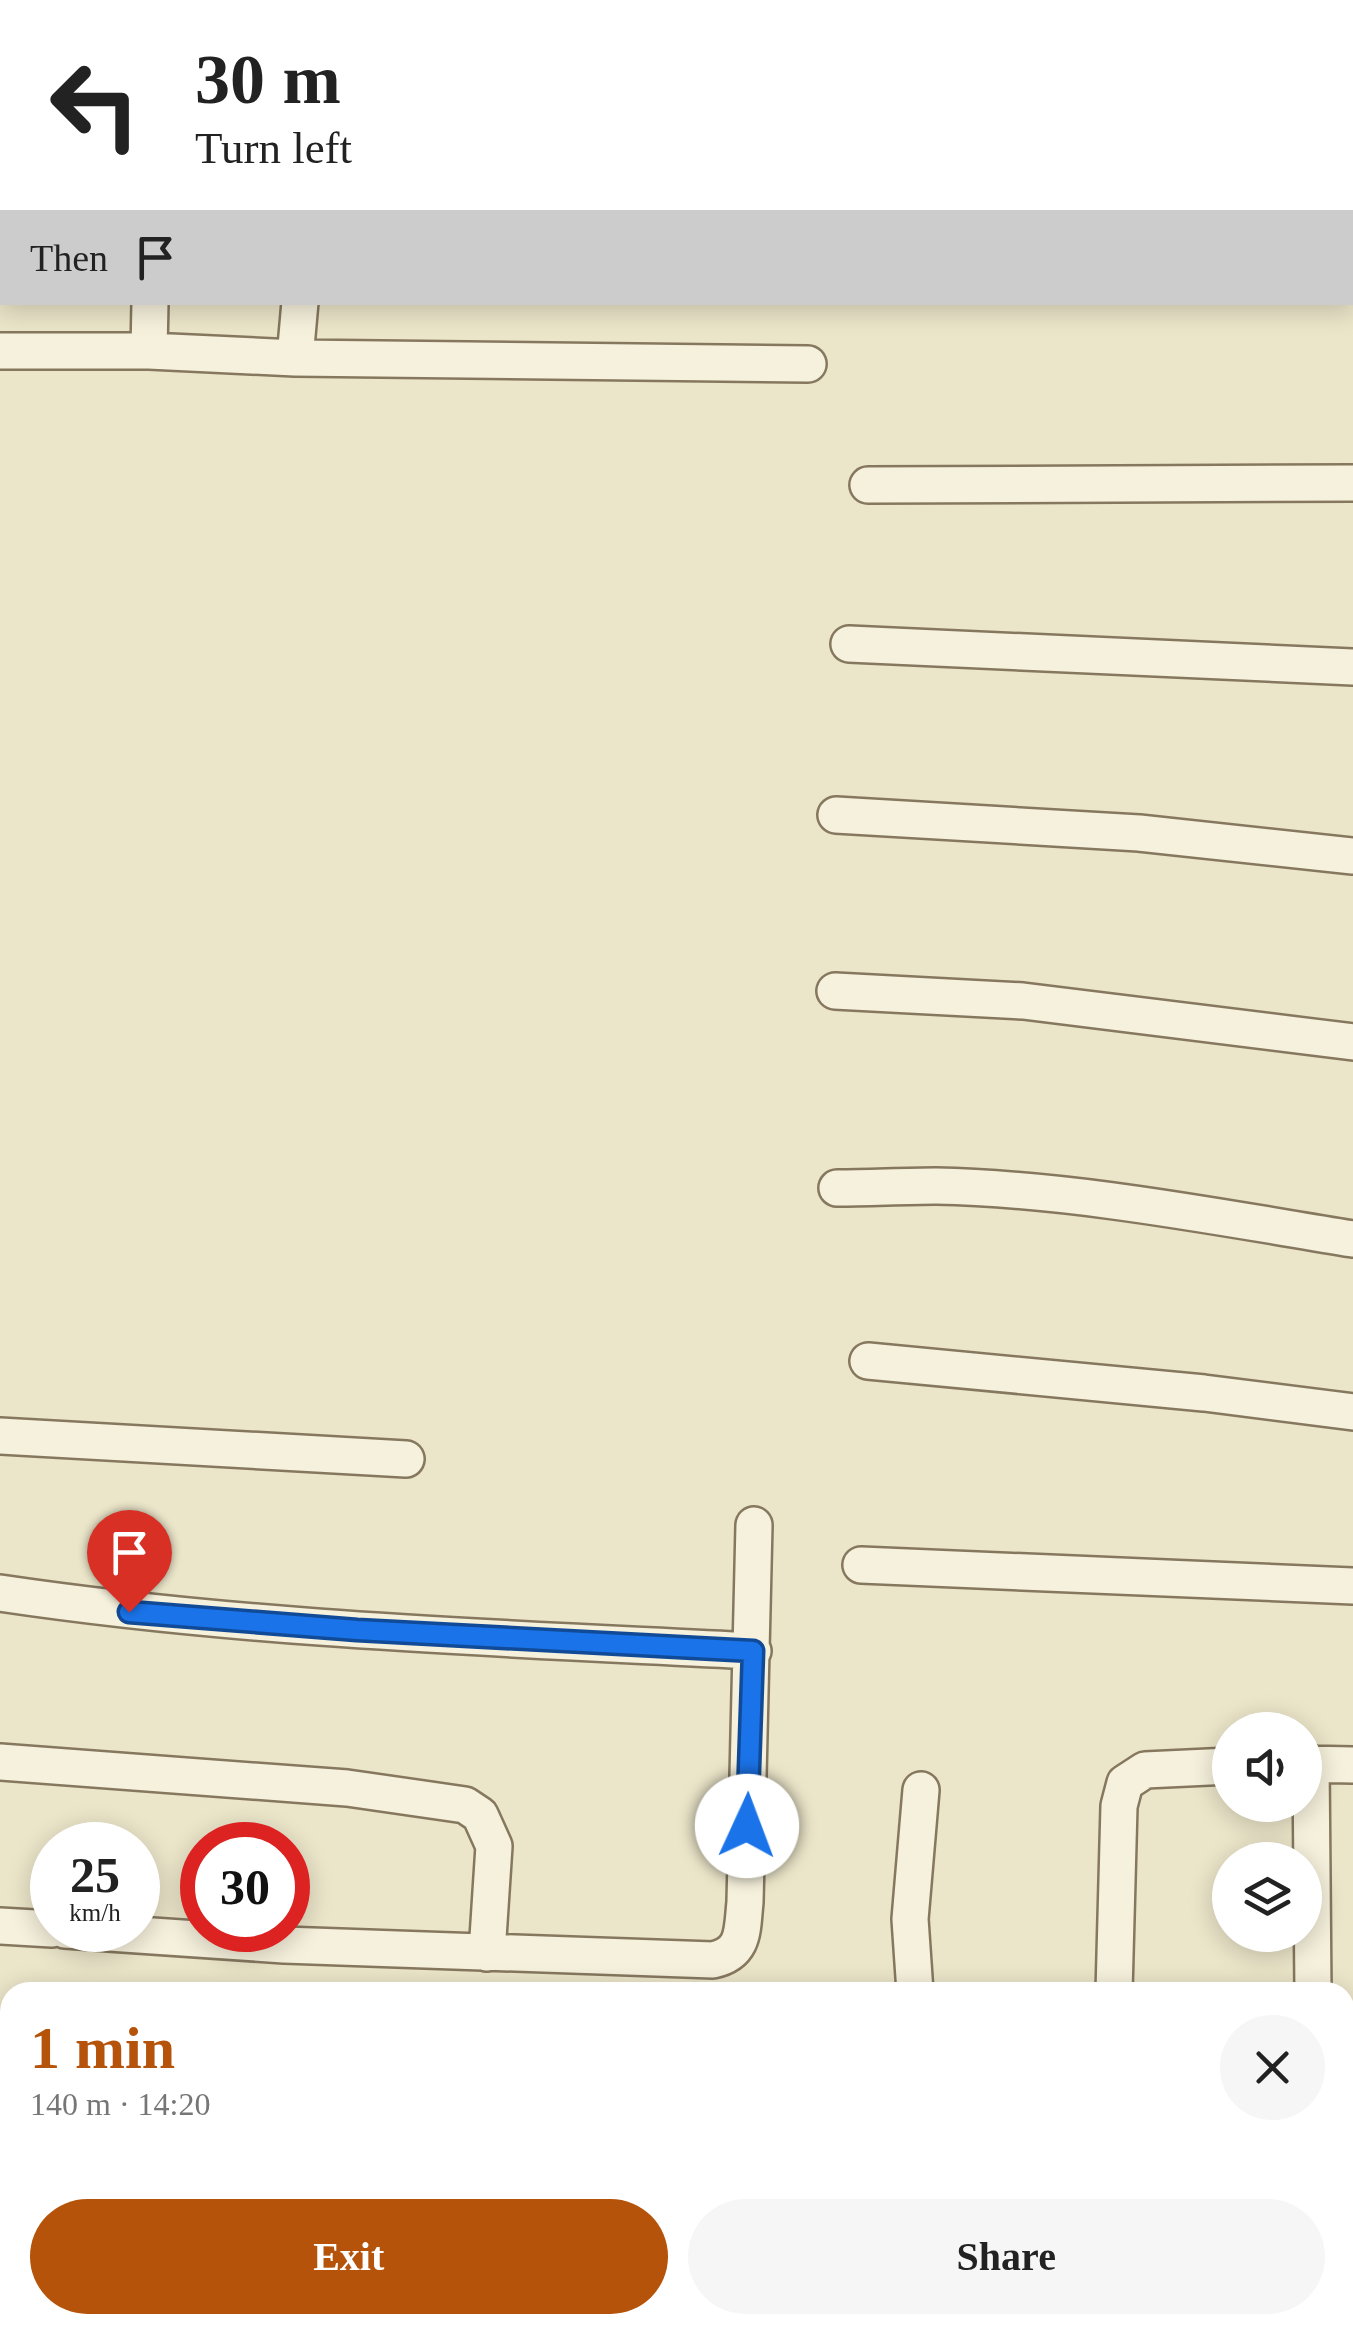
<!DOCTYPE html>
<html lang="en">
<head>
<meta charset="utf-8">
<style>
	:root { --surface:#fff; --page:#f6f6f6; --text:#222; --muted:#767676; --accent:#b45309 }
	body { margin:0; font-family:Georgia,serif; background:var(--page); color:var(--text); height:100vh; display:flex; flex-direction:column; font-size:38px; white-space:nowrap }
	* { box-sizing:border-box; margin:0 }
	p { font-size:32px; color:var(--muted) }
	.icon { flex:none; width:55px; height:55px; fill:none; stroke:currentColor; stroke-width:2; stroke-linecap:round; stroke-linejoin:round }
	.map { position:relative; flex:1; overflow:hidden }
	.panel { position:absolute; left:0px; top:1982px; width:1355px; height:352px; display:flex; flex-direction:column; background:var(--surface); border-radius:30px 30px 0 0; box-shadow:0 5px 25px #0003 }
	.panel>* { flex:none }
	.top-card { position:absolute; left:0px; top:0px; width:1355px; height:305px; box-shadow:0 5px 25px #0003; background:#fff; color:var(--text); overflow:hidden }
	.fabs { position:absolute; left:1212px; top:1712px; display:grid; gap:20px }
	.fabs a { display:grid; place-items:center; width:110px; height:110px; border-radius:50%; background:var(--surface); box-shadow:0 5px 25px #0003; font-size:50px }
	.speed { position:absolute; left:30px; top:1822px; display:flex; gap:20px; font-size:50px; font-weight:700; text-align:center }
	.speed>* { display:grid; place-content:center; width:130px; height:130px; border-radius:50%; background:var(--surface); box-shadow:0 5px 25px #0003; line-height:1 }
	.speed small { font-size:25px; font-weight:400 }
	.speed .limit { border:15px solid #d22; background:#fff; color:#111 }
	.pin { position:absolute; display:grid; place-items:center; width:85px; height:85px; color:#fff; margin:-102px -42px; border-radius:50% 50% 50% 0; rotate:-45deg; box-shadow:0 0 10px #0007 }
	.pin .icon { rotate:45deg }
	.me { position:absolute; width:110px; margin:-55px; rotate:2deg; stroke-linejoin:round; filter:drop-shadow(0 0 8px #0008) }
	.turn { display:flex; align-items:center; gap:35px; height:210px; padding:0 30px; font-size:45px }
	.turn .icon { width:130px; height:130px; stroke-width:2.5 }
	.turn b { display:block; font-size:70px; line-height:85px }
	.then { display:flex; align-items:center; height:95px; padding:0 30px; background:#0003; gap:20px; font-size:38px }
	.round { display:grid; place-items:center; flex:none; width:105px; height:105px; border-radius:52px; background:var(--page) }
	.summary { display:flex; align-items:center; justify-content:space-between; height:170px; padding:0 30px }
	h1 { font-size:60px; font-weight:800; line-height:75px; color:var(--accent) }
	.cta { display:flex; gap:20px; margin-top:auto; padding:20px 30px }
	.cta a { flex:1; height:115px; border-radius:60px; background:var(--accent); color:#fff; font-size:40px; font-weight:800; line-height:115px; text-align:center }
	.cta a+a { background:var(--page); color:var(--text) }
	.map>svg:first-child { display:block }
	.lines { fill:none; stroke-linecap:round; stroke-linejoin:round }
	.minor-casing { stroke:#86785f; stroke-width:40 }
	.minor { stroke:#f6f1dc; stroke-width:35 }
	.route-casing { stroke:#114b97; stroke-width:25 }
	.route { stroke:#1a73e8; stroke-width:18 }
</style>
</head>
<body>
<div class="map">
<svg width="1353" height="2334" viewBox="0 0 1353 2334">
	<rect width="100%" height="100%" fill="#ebe5c9"/>
	<g class="lines">
		<g class="minor-casing">
			<path id="minor" d="M158,2v-2
				M314,2v-2
				M0,351h149l146,7 513,6
				M149,351l1,-49
				M295,358l5,-56
				M868,485l485,-2
				M849,644l504,23
				M836,815l303,18 214,23
				M835,991l188,10 330,41
				M837,1188c33,0 66,-2 99,-2 138,3 281,31 417,53
				M868,1361l336,32 149,19
				M0,1436l406,23
				M861,1565l492,21
				M0,1593c249,37 501,45 753,58
				M0,1762l347,26 118,17 15,10 14,31 -7,107
				M1311,1763l2,229
				M1305,1764l48,1
				M0,1926l52,3
				M65,1930l219,15 429,15c32,-7 29,-30 32,-58l9,-377
				M915,1992l-5,-73 11,-129
				M1114,1992l5,-186 6,-23 20,-13 85,-4
				M1345,2073h8
				M1345,2284l8,1
				M555,2334l12,-9
				M762,2334l1,-9"/>
		</g>
		<use href="#minor" class="minor"/>
	</g>
	<g class="lines">
		<g class="route-casing">
			<path id="route" d="M129,1612l228,18 396,21 -6,175"/>
		</g>
		<use href="#route" class="route"/>
	</g>
</svg>
<div class="fabs">
<a><svg class="icon" aria-label="sound" viewBox="0 0 24 24"><path d="M4 9h4l5-4v14l-5-4H4zM17 9q2 3 0 6"/></svg></a>
<a><svg class="icon" aria-label="layers" viewBox="0 0 24 24"><path d="M12 4l9 5-9 5-9-5zM3 14l9 5 9-5"/></svg></a>
</div>
<div class="speed"><div>25<small>km/h</small></div><div class="limit">30</div></div>
<div class="pin" style="left:129px;top:1612px;background:#d93025"><svg class="icon" aria-label="arrive" viewBox="0 0 24 24"><path d="M6 21V4h12l-3 4 3 4H6"/></svg></div>
<svg class="me" style="left:747px;top:1826px" viewBox="-20 -20 40 40"><circle r="19" fill="#fff"/><path d="M0-13L10 11 0 6-10 11z" fill="#1a73e8"/></svg>
<div class="top-card">
<div class="turn"><svg class="icon" aria-label="left" viewBox="0 0 24 24"><path d="M17 20v-9H6M10 6l-5 5 5 5"/></svg><div><b>30 m</b>Turn left</div></div>
<div class="then">Then<svg class="icon" aria-label="arrive" viewBox="0 0 24 24"><path d="M6 21V4h12l-3 4 3 4H6"/></svg></div>
</div>
<section class="panel">
<div class="summary"><div><h1>1 min</h1><p>140 m · 14:20</p></div><a class="round"><svg class="icon" aria-label="close" viewBox="0 0 24 24"><path d="M6 6l12 12M18 6L6 18"/></svg></a></div>
<div class="cta"><a>Exit</a><a>Share</a></div>
</section>
</div>
</body>
</html>
